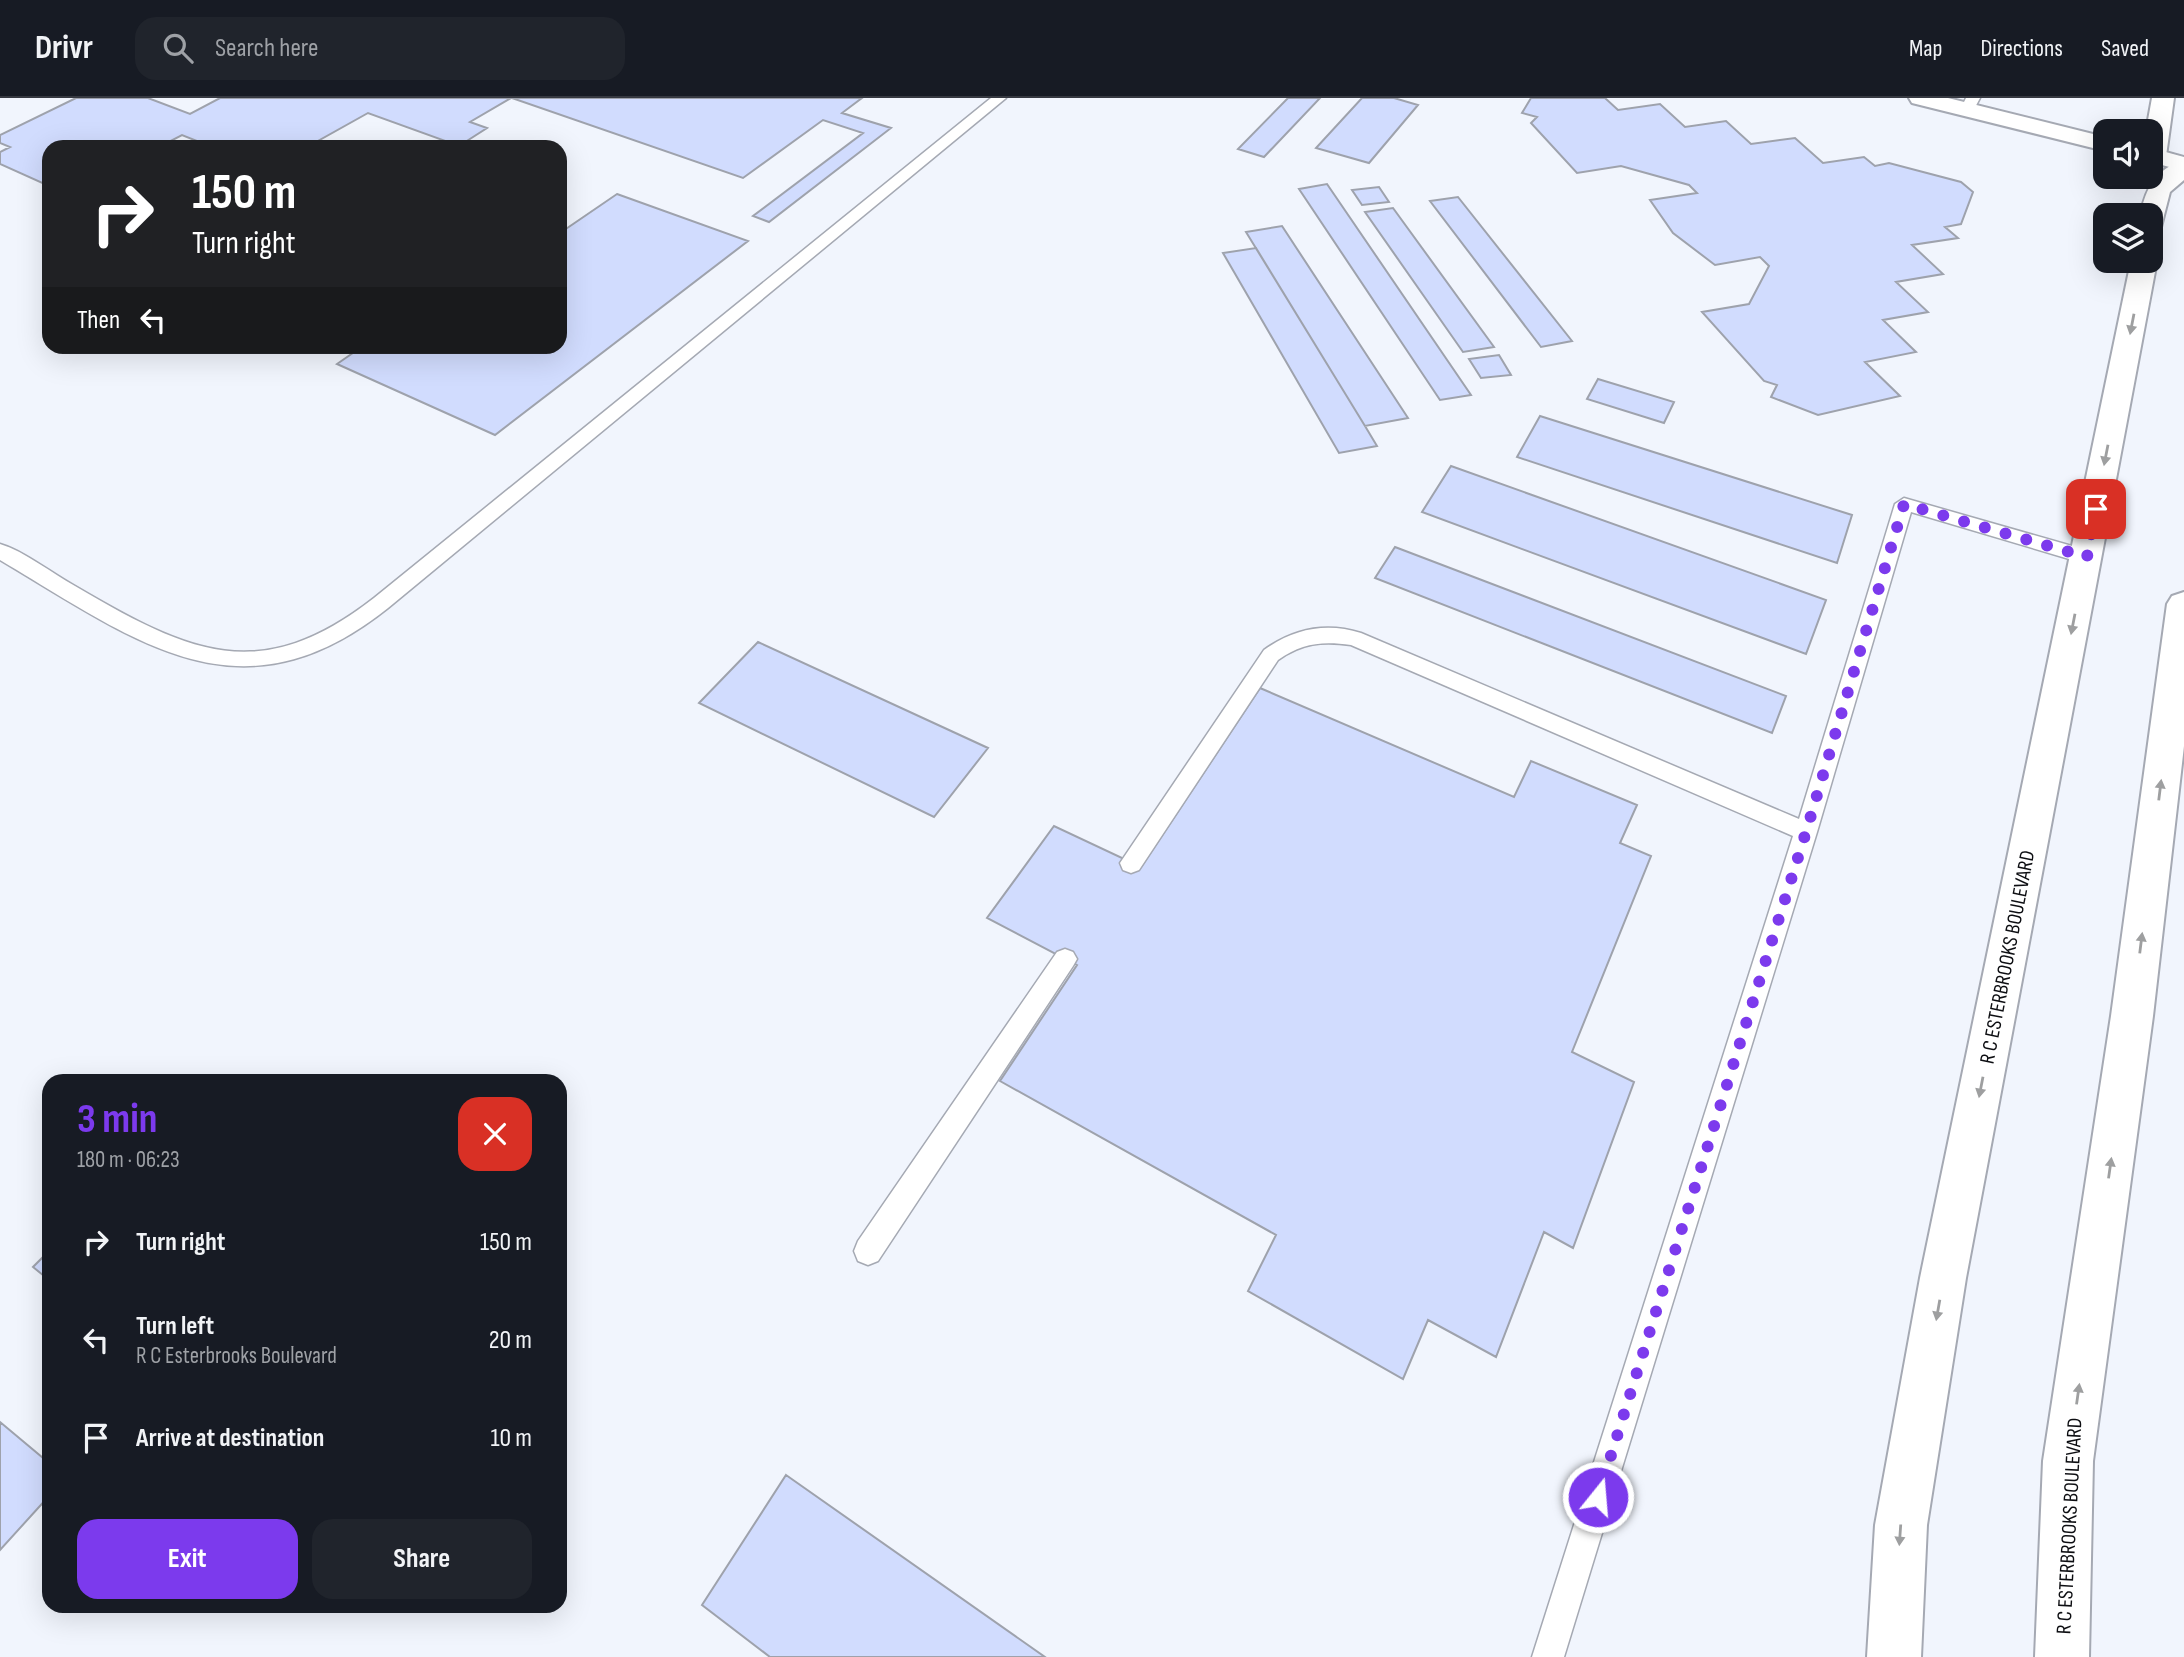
<!DOCTYPE html>
<html lang="en">
<head>
<meta charset="utf-8">
<style>
	:root { --surface:#171b24; --page:#20242c; --text:#f1f3f6; --muted:#9ea1a6; --line:#363941; --accent:#7c3aed }
	body { margin:0; font-family:"Sofia Sans Condensed",sans-serif; background:var(--page); color:var(--text); height:100vh; display:flex; flex-direction:column; font-size:26px; white-space:nowrap }
	* { box-sizing:border-box; margin:0 }
	p { font-size:23px; color:var(--muted) }
	.icon { flex:none; width:38px; height:38px; fill:none; stroke:currentColor; stroke-width:2; stroke-linecap:round; stroke-linejoin:round }
	.map { position:relative; flex:1; overflow:hidden }
	.drawer { position:absolute; left:42px; top:976px; width:525px; height:539px; display:flex; flex-direction:column; background:var(--surface); border-radius:21px; box-shadow:0 7px 28px #0002 }
	.drawer>* { flex:none }
	.guide { position:absolute; left:42px; top:42px; width:525px; height:214px; border-radius:21px; box-shadow:0 7px 28px #0002; background:#202124; color:#fff; overflow:hidden }
	.tools { position:absolute; left:2093px; top:21px; display:grid; gap:14px }
	.tools a { display:grid; place-items:center; width:70px; height:70px; border-radius:14px; background:var(--surface); box-shadow:0 7px 28px #0002; font-size:35px }
	.pin { position:absolute; display:grid; place-items:center; width:60px; height:60px; color:#fff; margin:-30px; border-radius:14px; box-shadow:0 4px 10px #0006 }
	.me { position:absolute; width:77px; margin:-38px; rotate:17deg; stroke-linejoin:round; filter:drop-shadow(0 0 5px #0008) }
	.turn { display:flex; align-items:center; gap:24px; height:147px; padding:0 35px; font-size:32px }
	.turn .icon { width:91px; height:91px; stroke-width:2.5 }
	.turn b { display:block; font-size:49px; line-height:60px }
	.then { display:flex; align-items:center; height:66px; padding:0 35px; background:#0003; gap:14px; font-size:26px }
	.round { display:grid; place-items:center; flex:none; width:74px; height:74px; border-radius:21px; background:var(--page) }
	.overview { display:flex; align-items:center; justify-content:space-between; height:119px; padding:0 35px }
	h1 { font-size:42px; font-weight:700; line-height:52px; color:var(--accent) }
	.action { display:flex; gap:14px; margin-top:auto; padding:14px 35px }
	.action a { flex:1; height:80px; border-radius:21px; background:var(--accent); color:#fff; font-size:28px; font-weight:700; line-height:80px; text-align:center }
	.action a+a { background:var(--page); color:var(--text) }
	ul { padding:0; list-style:none }
	li { display:flex; align-items:center; gap:21px; height:98px; padding:0 35px }
	li div { flex:1 }
	li b { display:block; font-size:26px }
	li em { font-style:normal }
	header { display:flex; align-items:center; gap:42px; box-sizing:border-box; height:98px; padding:0 35px; background:var(--surface); border-bottom:2px solid var(--line) }
	header strong { font-size:33px }
	nav { display:flex; gap:38px; margin-inline-start:auto; font-size:24px }
	.search { width:490px; height:63px; background:var(--page); display:flex; align-items:center; gap:18px; box-sizing:border-box; padding:0 24px; border-radius:21px; color:var(--muted); font-size:26px }
	.map>svg:first-child { display:block }
	.building { fill:#d1dcfe; stroke:#9ea2ac; stroke-width:2 }
	.lines { fill:none; stroke-linecap:round; stroke-linejoin:round }
	.service-casing { stroke:#a5a9b3; stroke-width:3 }
	.minor-casing { stroke:#a5a9b3; stroke-width:4 }
	.tertiary-casing { stroke:#a5a9b3; stroke-width:4 }
	.service { fill:#fff; fill-rule:evenodd }
	.minor { fill:#fff; fill-rule:evenodd }
	.tertiary { fill:#fff; fill-rule:evenodd }
	.oneway { fill:#9e9fa0 }
	.route { stroke:#7c3aed; stroke-width:12; stroke-dasharray:0 21.6 }
	.labels { text-anchor:middle; stroke-width:5; stroke-linejoin:round; paint-order:stroke }
	.street-label { font-size:21px; fill:#0d0e12; stroke:#fff }
</style>
</head>
<body>
<header>
<strong>Drivr</strong>
<div class="search"><svg class="icon" aria-label="search" viewBox="0 0 24 24"><circle cx="10" cy="10" r="6"/><path d="M15 15l6 6"/></svg>Search here</div>
<nav><a>Map</a><a>Directions</a><a>Saved</a></nav>
</header>
<div class="map">
<svg width="2184" height="1559" viewBox="0 0 2184 1559">
	<rect width="100%" height="100%" fill="#f1f5fd"/>
	<path class="building" d="M76,0h72l42,16 30,-16h291l-41,24 17,6 -28,18 -91,-33 -61,34h-95l-30,-12 -23,12h-110v39l-49,-22v-12l10,-5 -10,-4v-8z
		M512,0h350l-20,15 49,15 -122,94 -16,-6 110,-83 -40,-13 -80,58z
		M1288,0h32l-56,59 -26,-8z
		M1362,0h32l24,7 -49,58 -53,-15z
		M1531,0h74l13,12 42,-6 25,23 41,-6 25,23 44,-6 28,25 41,-6 11,9 14,-3 72,19 12,10 -12,32 -16,3 13,11 -46,7 31,29 -47,8 32,30 -45,8 33,32 -51,10 35,34 -82,19 -47,-18 6,-12 -13,-4 -62,-69 47,-8 20,-38 -9,-9 -45,8 -42,-32 -23,-33 47,-7 -8,-8 -68,-19 -44,7 -46,-50 6,-6 -15,-4z
		M1327,86l144,211 -31,5 -141,-211z
		M1379,89l10,15 -27,3 -10,-15z
		M617,96l131,47 -253,194 -158,-71 26,-18h197v-113z
		M1458,99l114,144 -31,6 -111,-146z
		M1393,110l101,139 -31,5 -98,-140z
		M1282,128l126,192 -43,8 -119,-194z
		M1256,150l109,178 12,20 -38,7 -116,-200z
		M1499,257l12,20 -30,3 -12,-19z
		M1598,281l76,23 -10,21 -77,-24z
		M1540,318l312,99 -15,48 -320,-106z
		M1451,368l375,134 -20,54 -384,-142z
		M1395,449l391,149 -14,37 -397,-155z
		M758,544l230,106 -54,69 -235,-114z
		M1260,590l254,109 17,-36 106,44 -17,38 31,13 -79,196 62,30 -61,166 -29,-16 -48,125 -68,-37 -25,59 -155,-88 28,-56 -276,-154 77,-116 -90,-47 67,-92 87,41z
		M49,1153v29l-16,-13z
		M0,1324l49,41v33l-49,54z
		M786,1377l259,182h-275l-68,-52z"/>
	<g class="lines">
		<g class="service-casing">
			<path id="service" d="M991,0h15l-618,510c-148,118 -251,33 -388,-48v-16c26,8 51,29 75,42 114,67 185,101 299,12z
				M1966,0h14l-8,15 -5,1 -7,-4z
				M1904,400l189,54 2,5 -9,7 -175,-52 -94,320 -253,825h-32l261,-821 -442,-191c-29,-4 -49,-2 -73,15l-139,210 -8,3 -8,-3 -3,-7 144,-213c29,-21 62,-28 97,-17l438,186 96,-315z
				M1065,851l8,3 4,7 -4,7 -195,295 -10,4 -10,-4 -4,-10 4,-10 199,-289z"/>
		</g>
		<g class="minor-casing">
			<path id="minor" d="M2152,0h22l-8,58 -4,5 -11,1v-31h-5z
				M2184,63v19l-14,12 -10,39 -9,3v-19h-11c6,-26 15,-47 44,-54z
				M2151,157l6,6 -191,1017 -39,247 -6,132h-54l8,-132 45,-247 211,-1017h20z
				M2184,494v154l-31,270 -60,445 -4,196h-54l8,-196 68,-445 56,-412 5,-8z"/>
		</g>
		<g class="tertiary-casing">
			<path id="tertiary" d="M1909,0h39l157,39v14l-193,-48z
				M2151,50l33,9v14l-33,-9z"/>
		</g>
		<use href="#service" class="service"/>
		<use href="#minor" class="minor"/>
		<use href="#tertiary" class="tertiary"/>
	</g>
	<defs><path id="oneway-solid" d="M-6-.8H1V-3.2L6.5 0L1 3.2V.8H-6Z" transform="scale(1.75)"/></defs>
	<g class="oneway">
		<use href="#oneway-solid" transform="translate(2132 226) rotate(101)"/>
		<use href="#oneway-solid" transform="translate(2106 357) rotate(101)"/>
		<use href="#oneway-solid" transform="translate(2073 526) rotate(101)"/>
		<use href="#oneway-solid" transform="translate(2160 692) rotate(-83)"/>
		<use href="#oneway-solid" transform="translate(2141 845) rotate(-83)"/>
		<use href="#oneway-solid" transform="translate(1981 989) rotate(101)"/>
		<use href="#oneway-solid" transform="translate(2110 1070) rotate(-82)"/>
		<use href="#oneway-solid" transform="translate(1938 1212) rotate(100)"/>
		<use href="#oneway-solid" transform="translate(2078 1296) rotate(-82)"/>
		<use href="#oneway-solid" transform="translate(1900 1437) rotate(94)"/>
	</g>
	<g class="lines">
		<path class="route" d="M1598,1399l208,-665 98,-328 183,53 9,-48"/>
	</g>
	<g class="labels">
		<g class="street-label">
			<text transform="translate(2007 859) rotate(-79)" y="7">R C ESTERBROOKS BOULEVARD</text>
			<text transform="translate(2069 1428) rotate(-87)" y="7">R C ESTERBROOKS BOULEVARD</text>
		</g>
	</g>
</svg>
<div class="tools">
<a><svg class="icon" aria-label="sound" viewBox="0 0 24 24"><path d="M4 9h4l5-4v14l-5-4H4zM17 9q2 3 0 6"/></svg></a>
<a><svg class="icon" aria-label="layers" viewBox="0 0 24 24"><path d="M12 4l9 5-9 5-9-5zM3 14l9 5 9-5"/></svg></a>
</div>
<div class="pin" style="left:2096px;top:411px;background:#d93025"><svg class="icon" aria-label="arrive" viewBox="0 0 24 24"><path d="M6 21V4h12l-3 4 3 4H6"/></svg></div>
<svg class="me" style="left:1598px;top:1399px" viewBox="-20 -20 40 40"><circle r="17" fill="#7c3aed" stroke="#fff" stroke-width="3"/><path d="M0-11L8 9 0 5-8 9z" fill="#fff"/></svg>
<div class="guide">
<div class="turn"><svg class="icon" aria-label="right" viewBox="0 0 24 24"><path d="M7 20v-9h11M14 6l5 5-5 5"/></svg><div><b>150 m</b>Turn right</div></div>
<div class="then">Then<svg class="icon" aria-label="left" viewBox="0 0 24 24"><path d="M17 20v-9H6M10 6l-5 5 5 5"/></svg></div>
</div>
<section class="drawer">
<div class="overview"><div><h1>3 min</h1><p>180 m · 06:23</p></div><a class="round" style="background:#d93025;color:#fff"><svg class="icon" aria-label="close" viewBox="0 0 24 24"><path d="M6 6l12 12M18 6L6 18"/></svg></a></div>
<ul>
<li><svg class="icon" aria-label="right" viewBox="0 0 24 24"><path d="M7 20v-9h11M14 6l5 5-5 5"/></svg><div><b>Turn right</b></div><em>150 m</em></li>
<li><svg class="icon" aria-label="left" viewBox="0 0 24 24"><path d="M17 20v-9H6M10 6l-5 5 5 5"/></svg><div><b>Turn left</b><p>R C Esterbrooks Boulevard</p></div><em>20 m</em></li>
<li><svg class="icon" aria-label="arrive" viewBox="0 0 24 24"><path d="M6 21V4h12l-3 4 3 4H6"/></svg><div><b>Arrive at destination</b></div><em>10 m</em></li>
</ul>
<div class="action"><a>Exit</a><a>Share</a></div>
</section>
</div>
</body>
</html>
